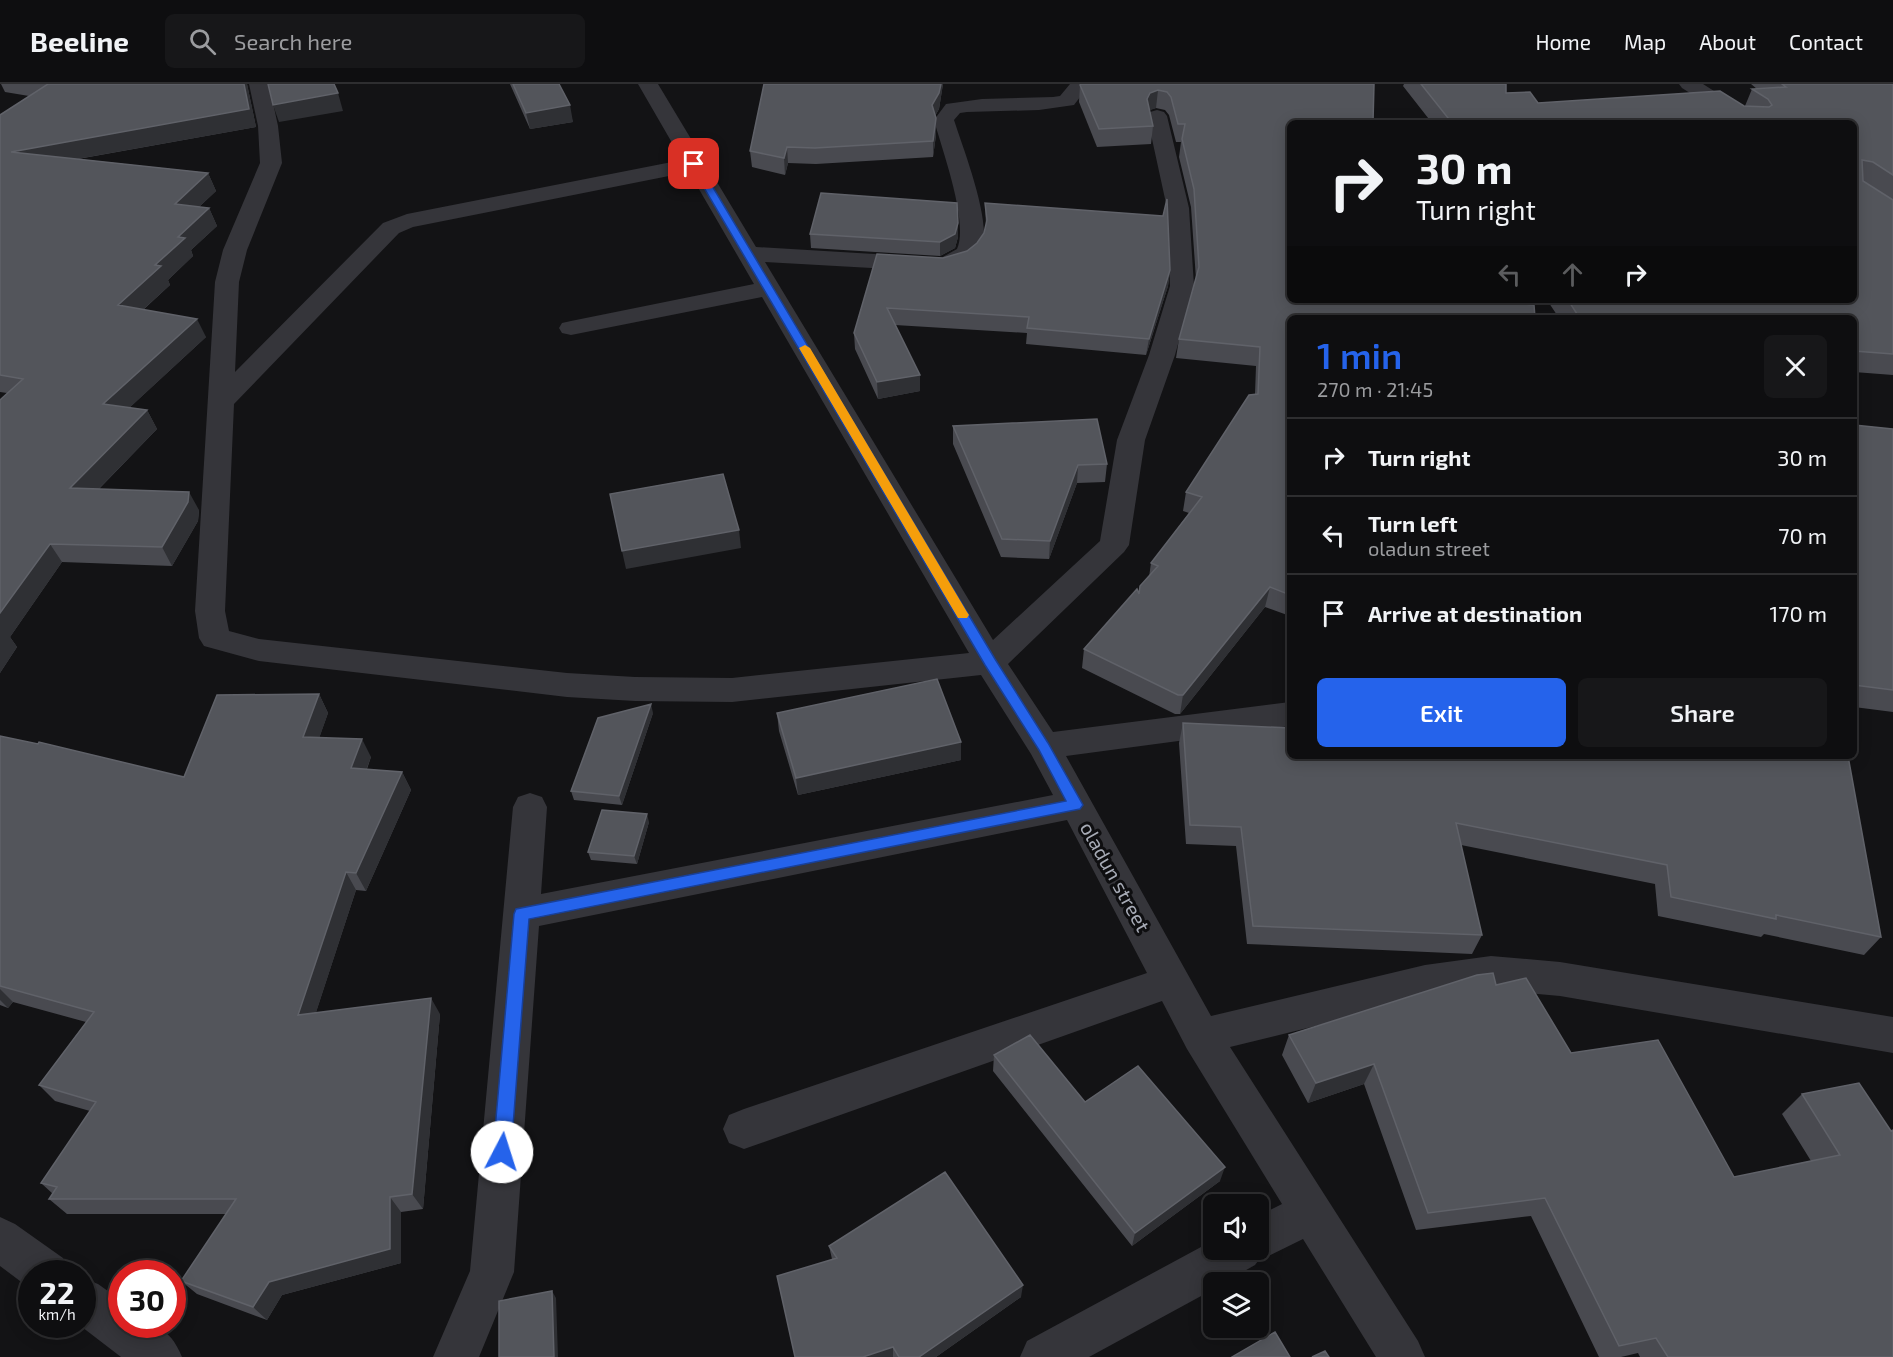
<!DOCTYPE html>
<html lang="en">
<head>
<meta charset="utf-8">
<style>
	:root { --surface:#0e0e10; --page:#171719; --text:#f1f3f6; --muted:#9b9c9f; --line:#2e2e30; --accent:#2563eb }
	body { margin:0; font-family:"Exo 2",sans-serif; background:var(--page); color:var(--text); height:100vh; display:flex; flex-direction:column; font-size:22px; white-space:nowrap }
	* { box-sizing:border-box; margin:0 }
	p { font-size:20px; color:var(--muted) }
	.icon { flex:none; width:33px; height:33px; fill:none; stroke:currentColor; stroke-width:2; stroke-linecap:round; stroke-linejoin:round }
	.map { position:relative; flex:1; overflow:hidden }
	.drawer { position:absolute; left:1287px; top:231px; width:570px; height:444px; display:flex; flex-direction:column; background:var(--surface); border-radius:9px; box-shadow:0 3px 15px #0003,0 0 0 2px var(--line) }
	.drawer>* { flex:none }
	.guide { position:absolute; left:1287px; top:36px; width:570px; height:183px; border-radius:9px; box-shadow:0 3px 15px #0003,0 0 0 2px var(--line); background:#0e0e10; color:var(--text); overflow:hidden }
	.controls { position:absolute; left:1203px; top:1110px; display:grid; gap:12px }
	.controls a { display:grid; place-items:center; width:66px; height:66px; border-radius:9px; background:var(--surface); box-shadow:0 3px 15px #0003,0 0 0 2px var(--line); font-size:30px }
	.speed { position:absolute; left:18px; top:1176px; display:flex; gap:12px; font-size:30px; font-weight:700; text-align:center }
	.speed>* { display:grid; place-content:center; width:78px; height:78px; border-radius:50%; background:var(--surface); box-shadow:0 3px 15px #0003,0 0 0 2px var(--line); line-height:1 }
	.speed small { font-size:15px; font-weight:400 }
	.speed .limit { border:9px solid #d22; background:#fff; color:#111 }
	.pin { position:absolute; display:grid; place-items:center; width:51px; height:51px; color:#fff; margin:-26px; border-radius:12px; box-shadow:0 3px 9px #0006 }
	.me { position:absolute; width:66px; margin:-33px; rotate:5deg; stroke-linejoin:round; filter:drop-shadow(0 0 4px #0008) }
	.turn { display:flex; align-items:center; gap:21px; height:126px; padding:0 30px; font-size:27px }
	.turn .icon { width:78px; height:78px; stroke-width:2.5 }
	.turn b { display:block; font-size:42px; line-height:51px }
	.lanes { display:flex; align-items:center; height:57px; padding:0 30px; background:#0003; justify-content:center; gap:30px; direction:ltr }
	.lanes .off { opacity:.35 }
	.round { display:grid; place-items:center; flex:none; width:63px; height:63px; border-radius:9px; background:var(--page) }
	.headline { display:flex; align-items:center; justify-content:space-between; height:102px; padding:0 30px }
	h1 { font-size:36px; font-weight:600; line-height:45px; color:var(--accent) }
	.button { display:flex; gap:12px; margin-top:auto; padding:12px 30px }
	.button a { flex:1; height:69px; border-radius:9px; background:var(--accent); color:#fff; font-size:24px; font-weight:600; line-height:69px; text-align:center }
	.button a+a { background:var(--page); color:var(--text) }
	ul { padding:0; list-style:none }
	li { display:flex; align-items:center; gap:18px; height:78px; padding:0 30px; border-top:2px solid var(--line) }
	li div { flex:1 }
	li b { display:block; font-size:22px }
	li em { font-style:normal }
	header { display:flex; align-items:center; gap:36px; box-sizing:border-box; height:84px; padding:0 30px; background:var(--surface); border-bottom:2px solid var(--line) }
	header strong { font-size:28px }
	nav { display:flex; gap:33px; margin-inline-start:auto; font-size:21px }
	.search { width:420px; height:54px; background:var(--page); display:flex; align-items:center; gap:15px; box-sizing:border-box; padding:0 21px; border-radius:9px; color:var(--muted); font-size:22px }
	.map>svg:first-child { display:block }
	.lines { fill:none; stroke-linecap:round; stroke-linejoin:round }
	.street { fill:#35353a; fill-rule:evenodd }
	.wall { fill:#494a50 }
	.shaded-wall { fill:#2f3034 }
	.building { fill:#53555b; stroke:#606269; stroke-width:1.5 }
	.route { fill:#2563eb; stroke:#184099; stroke-width:1.5 }
	.slow { fill:#f59e0b }
	.labels { text-anchor:middle; stroke-width:6; stroke-linejoin:round; paint-order:stroke }
	.street-label { font-size:20px; fill:#a6aab5; stroke:#0e0e10 }
</style>
</head>
<body>
<header>
<strong>Beeline</strong>
<div class="search"><svg class="icon" aria-label="search" viewBox="0 0 24 24"><circle cx="10" cy="10" r="6"/><path d="M15 15l6 6"/></svg>Search here</div>
<nav><a>Home</a><a>Map</a><a>About</a><a>Contact</a></nav>
</header>
<div class="map">
<svg width="1893" height="1273" viewBox="0 0 1893 1273">
	<rect width="100%" height="100%" fill="#131315"/>
	<g class="lines">
		<path class="street" d="M249,0h20l9,42 4,37 -35,87 -8,32 -4,90 148,-149 24,-9 275,-54 -44,-76h20l98,163 185,11 16,-9c12,-27 -15,-99 -23,-129l12,-16 36,-5 71,-2 7,-1 10,-12h20l-16,21 -35,5 -72,2 -7,1 -6,7c9,28 38,102 28,128 -6,16 -25,21 -39,24l-178,-10 228,378 107,-99 17,-101 32,-85 21,-69 -3,-78 -20,-92 3,-4 7,-2 7,2 3,4 22,92 5,78 -19,69 -30,85 -16,105 -5,7 -116,112 45,68 237,-30v24l-224,30 145,260 214,-51 66,-9 69,6 333,55v36l-333,-57 -69,-6 -66,9 -195,48 188,294 7,16h-49l-73,-118 -45,22 -3,4 -30,17h-11v7l-125,68h-69l7,-16 187,-101v10h44v-34l24,-12 -95,-155 -25,-48 -418,148 -15,-6 -6,-14 6,-14 15,-6 403,-136 -80,-153 -528,106 -25,346 -35,85h-46l37,-86 43,-464 5,-10 12,-4 12,4 5,10 -6,87 512,-99 -22,-41 -50,-79 -249,27 -97,-1 -68,-4 -308,-36 -55,-15 -5,-8 -4,-27 20,-329 8,-32 37,-87 -2,-37zM689,88l65,112 -183,37 -9,2 -3,5 3,5 9,2 191,-38 207,356 -237,25 -97,-1 -68,-4 -308,-34 -30,-8 -4,-20 9,-207 165,-171 14,-6z
			M1679,0h24l55,35 3,4h-24l-55,-35z
			M1487,216h25l15,18h-25z
			M0,1133l15,7 48,34 6,16h-37v16l-32,-24z
			M82,1194l16,6 24,17v23c31,0 47,1 60,33h-61l-43,-33h4z"/>
	</g>
	<path class="wall" d="M1,0h246l9,43 -178,32 130,14 8,18 -17,16 10,1 8,18 -26,24 2,6 -25,24 2,5 -27,25 63,27 -77,71 18,2 10,19 -58,60 100,21 -1,11 -26,45 -110,-4 -52,75 7,10 -17,26 7,-280 -7,-1v-277l29,-19 -24,-4z
		M510,0h49l14,38 -43,7z
		M764,0h179l-4,25 -4,7 1,19 -3,22 -117,7 -28,-1 -3,12 -33,-8 -2,-16z
		M1374,0l-84,234v298l-25,-9 -85,107h-5l-93,-46 2,-19 55,-55 10,-17 2,-14 38,-50 -6,-2 3,-19 69,-98 1,-28 -80,-8 3,-19 17,-60 -5,-72 -12,-50 2,-15h-5l-7,-27 -4,-5 -9,-2 -7,2 4,16 -2,18 -54,3 -18,-45 1,-17z
		M1404,0h102v9l32,10 207,3 7,-17h5l-6,-5h142v291l-39,-3v-54h-295l-12,-18h307v-177h-422l-29,-37z
		M985,119l185,67 -2,16 -22,69 -120,-11 1,-11 -132,-8 25,50v16l-42,8 -23,-50 -1,-16 89,-75 24,-7 10,-8 7,-10 2,-7z
		M810,150l148,3 -3,11 -15,8 -129,-8z
		M1854,341l39,4v283l-39,-5z
		M953,342l154,38 -2,18 -28,1 -28,76 -48,-2 -48,-113z
		M319,610l9,19 -9,25 52,19 -4,12 35,3 9,18 -45,101 -10,-1 -40,122 124,2 -17,195 -22,3v51l-119,32 -15,25 -70,-26 -16,-13 45,-67h-159l-18,-15 4,-5 -12,-11 49,-72 -35,-10 -16,-16 47,-63 -73,-20 -5,6 -8,-3v-269l184,41z
		M653,629l-31,92 -48,-5 -3,-9z
		M777,629l184,29v18l-163,35 -19,-64z
		M1183,639l665,33 33,181 -17,18 -100,-21 -3,3 -103,-21 -3,-32 -194,-39 21,90 -10,19 -225,-10 -11,-98 -50,-2 -7,-101z
		M649,738l-12,42 -46,-4 -3,-8z
		M1496,901l75,68 163,124 77,-16 -29,-47 20,-20 57,-11 34,274h-253l-2,-4 -17,4h-22l-68,-141 -115,14 -52,-146 -56,19 -26,-48 7,-20z
		M994,971l226,126 -88,65 -139,-175z
		M829,1162l192,51 -85,60h-141l37,-98z"/>
	<path class="shaded-wall" d="M244,0h3l9,43 -235,42 -10,-17z
		M941,0h2l-4,25 -7,12v-16z
		M1158,6l-2,18 -8,3 -1,-12 3,-6z
		M338,9l5,18 -64,11 -6,-17z
		M570,21l3,17 -43,7 -4,-16z
		M936,34v17l-3,22v-16z
		M787,63l1,16 -3,12 -1,-17z
		M208,89l8,18 -33,31 -8,-18z
		M209,124l8,18 -26,24 2,6 -25,24 2,5 -43,39 -9,-19 37,-40 23,-28z
		M958,139v14l-3,11 -15,8v-14z
		M1170,186l-2,16 -22,69 3,-16z
		M197,235l9,18 -93,86 -10,-19z
		M920,291v16l-42,8 -1,-17z
		M147,326l10,19 -76,78 -11,-19z
		M1078,381l-1,18 -28,76 1,-18z
		M189,408l10,18 -1,11 -26,45 -10,-19z
		M739,446l2,18 -115,21 -4,-18z
		M50,460l12,18 -52,75 7,10 -17,26v-60z
		M1270,503l-5,20 -85,107 3,-19z
		M319,610l9,19 -15,43 -10,-19z
		M651,620l2,9 -31,92 -3,-9z
		M362,655l9,18 -11,29 -9,-18z
		M961,658v18l-163,35 -2,-17z
		M402,688l9,18 -45,101 -10,-18z
		M647,730l2,8 -12,42 -3,-8z
		M346,788l10,18 -46,141 -12,-16z
		M0,905l13,13 -5,6 -8,-8z
		M431,914l9,16 -17,195 -11,-15z
		M1374,980l-10,20 -56,19 8,-20z
		M1225,1083l-5,14 -88,65 3,-13z
		M390,1113l11,15v51l-119,32 -15,25 -14,-13 16,-25z
		M1023,1201l-2,12 -85,60h-17z
		M552,1207l4,7 2,59h-4z
		M893,1263v10h-30z"/>
	<path class="building" d="M47,0h197l5,25 -238,43 197,21 -33,31 34,4 -31,29 7,1 -30,27 6,1 -43,39 79,14 -94,85 44,6 -77,78 119,4 -1,10 -26,45 -112,-3 -50,69v-213l23,-21 -23,-4v-260l48,-31z
		M268,0h66l4,9 -65,12z
		M513,0h46l11,21 -44,8z
		M764,0h177l-2,9 -7,12 4,13 -3,23 -118,7 -28,-1 -3,11 -34,-7z
		M1081,0h293l-1,39h-83v177h191l53,5 1,13h-245v277l-20,-8 -87,108h-5l-94,-46 53,-60 2,5 1,-8 18,-20 -7,-3 51,-66 -16,-5 63,-97 9,-1 2,-47 -81,-8 20,-72 -5,-78 -12,-50 3,-15h-7l-7,-27 -4,-5 -9,-2 -8,3 -3,6 6,27 -54,3 -19,-44z
		M1421,0h85v9l24,-1 8,11 182,-12 24,15 25,1 3,-2 -4,-6 -16,-10 34,-2 -4,-3h111v91l-20,-13 -11,-2 1,21 30,19v154l-39,-3v-33h-142l-135,-4 -9,-14h286v-177h-402z
		M821,109l136,10 1,20 -3,11 -15,8 -130,-8z
		M1167,115l3,71 -21,69 -122,-11 2,-11 -142,-9 33,67 -43,7 -23,-49 23,-79 66,4 24,-7 10,-8 7,-10 3,-13 -2,-17 178,13z
		M1097,335l10,45 -29,1 -28,76 -48,-2 -49,-113z
		M1854,341l39,4v261l-39,-5z
		M723,390l16,56 -117,21 -12,-57z
		M937,595l24,63 -165,36 -19,-65z
		M319,610l-16,43 59,2 -11,29 51,4 -46,101 -10,-1 -48,143 133,-17 -19,196 -22,3v52l-121,33 -16,25 -72,-26 55,-82h-187l8,-12 -16,-4 55,-81 -57,-17 55,-73 -94,-26v-250l38,8 1,-2 145,35 33,-82z
		M651,620l-32,92 -48,-5 27,-73z
		M1183,639l107,5v28h558l33,181 -105,-22v4l-105,-22 -4,-32 -211,-42 26,112 -229,-9 -12,-99 -51,-2z
		M602,726l45,4 -13,42 -46,-4z
		M1493,889l3,12 30,-7 45,75 87,-13 76,137 106,-22 -38,-61 57,-11 32,48 2,-1v227h-225l-12,-19 -37,8 -74,-148 -117,15 -54,-149 -58,19 -27,-48 188,-60z
		M1030,951l55,67 53,-36 87,101 -90,66 -141,-178z
		M945,1088l78,113 -104,72h-20l-6,-10 -30,10h-68l-18,-81 60,-18 -8,-12z
		M552,1207l2,66h-55v-56z
		M1275,1248l15,25h-58z
		M1325,1267l4,6h-17z"/>
	<path class="route" d="M694,77l5,3 296,495 53,84 35,62 -3,4 -5,1 -546,109 -18,233 -3,6 -6,3 -6,-3 -3,-6 21,-238 2,-5 550,-108 -27,-51 -54,-85 -295,-501z"/>
	<path class="slow" d="M805,261l5,3 157,264 2,3 -2,3h-9l-159,-270z"/>
	<g class="labels">
		<g class="street-label">
			<text transform="translate(1115 793) rotate(61)" y="7">oladun street</text>
		</g>
	</g>
</svg>
<div class="controls">
<a><svg class="icon" aria-label="sound" viewBox="0 0 24 24"><path d="M4 9h4l5-4v14l-5-4H4zM17 9q2 3 0 6"/></svg></a>
<a><svg class="icon" aria-label="layers" viewBox="0 0 24 24"><path d="M12 4l9 5-9 5-9-5zM3 14l9 5 9-5"/></svg></a>
</div>
<div class="speed"><div>22<small>km/h</small></div><div class="limit">30</div></div>
<div class="pin" style="left:694px;top:80px;background:#d93025"><svg class="icon" aria-label="arrive" viewBox="0 0 24 24"><path d="M6 21V4h12l-3 4 3 4H6"/></svg></div>
<svg class="me" style="left:502px;top:1068px" viewBox="-20 -20 40 40"><circle r="19" fill="#fff"/><path d="M0-13L10 11 0 6-10 11z" fill="#2563eb"/></svg>
<div class="guide">
<div class="turn"><svg class="icon" aria-label="right" viewBox="0 0 24 24"><path d="M7 20v-9h11M14 6l5 5-5 5"/></svg><div><b>30 m</b>Turn right</div></div>
<div class="lanes"><svg class="icon off" aria-label="left" viewBox="0 0 24 24"><path d="M17 20v-9H6M10 6l-5 5 5 5"/></svg><svg class="icon off" aria-label="ahead" viewBox="0 0 24 24"><path d="M12 20V5M6 11l6-6 6 6"/></svg><svg class="icon" aria-label="right" viewBox="0 0 24 24"><path d="M7 20v-9h11M14 6l5 5-5 5"/></svg></div>
</div>
<section class="drawer">
<div class="headline"><div><h1>1 min</h1><p>270 m · 21:45</p></div><a class="round"><svg class="icon" aria-label="close" viewBox="0 0 24 24"><path d="M6 6l12 12M18 6L6 18"/></svg></a></div>
<ul>
<li><svg class="icon" aria-label="right" viewBox="0 0 24 24"><path d="M7 20v-9h11M14 6l5 5-5 5"/></svg><div><b>Turn right</b></div><em>30 m</em></li>
<li><svg class="icon" aria-label="left" viewBox="0 0 24 24"><path d="M17 20v-9H6M10 6l-5 5 5 5"/></svg><div><b>Turn left</b><p>oladun street</p></div><em>70 m</em></li>
<li><svg class="icon" aria-label="arrive" viewBox="0 0 24 24"><path d="M6 21V4h12l-3 4 3 4H6"/></svg><div><b>Arrive at destination</b></div><em>170 m</em></li>
</ul>
<div class="button"><a>Exit</a><a>Share</a></div>
</section>
</div>
</body>
</html>
